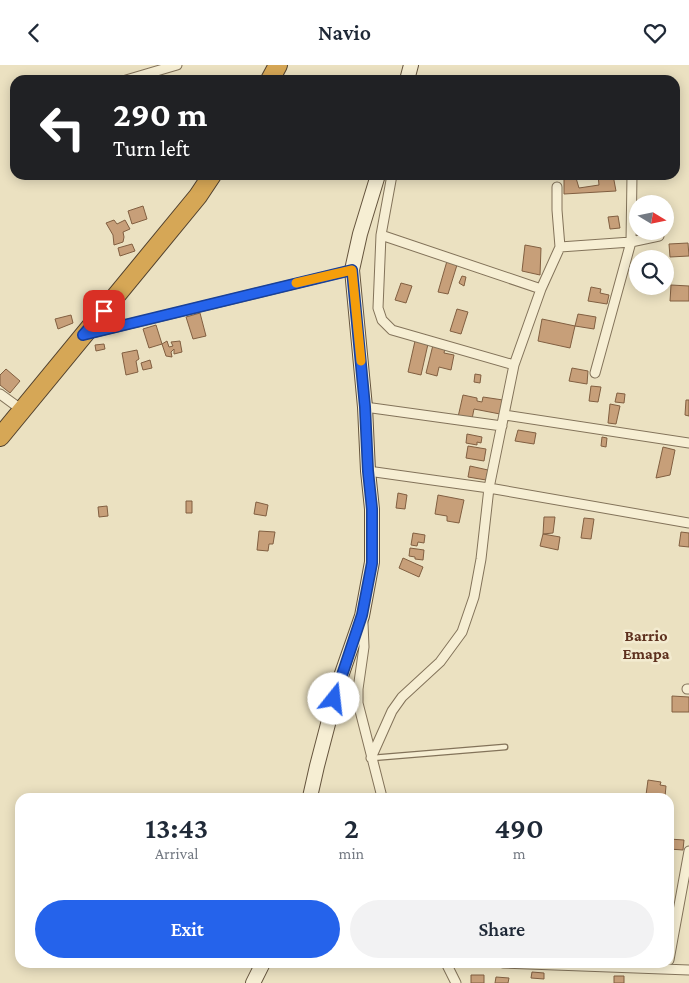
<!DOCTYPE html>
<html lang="en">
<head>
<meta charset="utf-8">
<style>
	:root { --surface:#fff; --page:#f2f2f3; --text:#1f2937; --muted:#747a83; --accent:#2563eb }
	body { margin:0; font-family:"Crimson Pro",serif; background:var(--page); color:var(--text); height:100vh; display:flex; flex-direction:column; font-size:19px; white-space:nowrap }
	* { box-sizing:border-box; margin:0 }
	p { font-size:16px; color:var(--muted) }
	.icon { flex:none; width:28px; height:28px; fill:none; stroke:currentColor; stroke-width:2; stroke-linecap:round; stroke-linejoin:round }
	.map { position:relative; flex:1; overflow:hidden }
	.side { position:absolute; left:15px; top:728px; width:659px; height:175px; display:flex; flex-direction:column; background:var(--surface); border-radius:15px; box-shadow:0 2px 12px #0003 }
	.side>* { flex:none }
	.guide { position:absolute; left:10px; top:10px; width:670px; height:105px; border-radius:15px; box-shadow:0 2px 12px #0003; background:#202124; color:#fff; overflow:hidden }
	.needle { width:32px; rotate:100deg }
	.controls { position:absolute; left:629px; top:130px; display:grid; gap:10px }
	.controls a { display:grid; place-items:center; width:45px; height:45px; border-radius:50%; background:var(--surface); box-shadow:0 2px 12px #0003; font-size:25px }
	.pin { position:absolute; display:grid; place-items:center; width:42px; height:42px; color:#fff; margin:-21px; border-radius:10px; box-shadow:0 2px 8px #0006 }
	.me { position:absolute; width:55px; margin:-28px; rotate:16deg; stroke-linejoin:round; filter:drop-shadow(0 0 4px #0008) }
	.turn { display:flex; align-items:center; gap:18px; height:105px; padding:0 20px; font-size:22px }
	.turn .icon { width:65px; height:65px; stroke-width:2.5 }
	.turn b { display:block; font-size:35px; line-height:42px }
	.eta { display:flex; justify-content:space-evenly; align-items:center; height:85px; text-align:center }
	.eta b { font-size:30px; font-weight:600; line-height:35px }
	.cta { display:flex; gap:10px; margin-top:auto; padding:10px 20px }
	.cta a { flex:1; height:58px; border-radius:30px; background:var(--accent); color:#fff; font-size:20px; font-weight:600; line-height:58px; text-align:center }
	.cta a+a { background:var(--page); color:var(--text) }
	header { display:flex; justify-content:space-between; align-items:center; height:65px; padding:0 20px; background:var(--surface); font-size:22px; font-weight:600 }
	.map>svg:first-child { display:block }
	.building { fill:#c79f79; stroke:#815f41 }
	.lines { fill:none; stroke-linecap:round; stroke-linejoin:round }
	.lane-casing { stroke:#83735a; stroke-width:7 }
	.street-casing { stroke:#83735a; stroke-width:11 }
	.secondary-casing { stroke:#65543d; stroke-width:16 }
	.highway-casing { stroke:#51412e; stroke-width:20 }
	.lane { stroke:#f6eed3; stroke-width:4.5 }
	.street { stroke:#f6eed3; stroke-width:9 }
	.secondary { stroke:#f6eed3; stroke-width:14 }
	.highway { stroke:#d6a756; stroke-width:18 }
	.route-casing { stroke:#184099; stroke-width:12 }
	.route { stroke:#2563eb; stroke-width:9 }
	.slow { stroke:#f59e0b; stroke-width:9 }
	.labels { text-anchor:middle; stroke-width:5; stroke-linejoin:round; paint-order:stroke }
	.quarter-label { font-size:16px; font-weight:bold; fill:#5e311f; stroke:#f3ebd0 }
</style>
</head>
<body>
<header><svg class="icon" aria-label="back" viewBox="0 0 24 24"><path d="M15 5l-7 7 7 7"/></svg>Navio<svg class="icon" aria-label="heart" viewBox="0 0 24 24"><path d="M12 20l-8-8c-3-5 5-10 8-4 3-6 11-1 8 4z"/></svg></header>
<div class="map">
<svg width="689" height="918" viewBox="0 0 689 918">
	<rect width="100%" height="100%" fill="#ebe1c1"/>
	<path class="building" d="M598,110h15l3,16 -52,3v-15l12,-1 3,10 20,-3z
		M143,141l4,13 -15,5 -4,-13z
		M618,151l2,12 -10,1 -2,-12z
		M114,155l3,4 8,-4 5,9 -7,3 1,5 -1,5 -9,3 -1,-10 -7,-12z
		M688,178l1,13 -19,1 -1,-13z
		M132,179l3,7 -15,5 -2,-8z
		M525,180l16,3 -1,27 -18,-4z
		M447,196l10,4 -9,29 -10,-2z
		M462,211l4,1 -2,9 -5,-3z
		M401,218l11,3 -6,17 -11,-3z
		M671,220l18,1v15h-19z
		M591,222l10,2 -1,4 9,2 -2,9 -19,-3z
		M457,244l11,3 -7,22 -11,-3z
		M200,248l6,23 -13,3 -7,-22z
		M578,249l18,3 -2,12 -19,-3z
		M71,250l2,8 -15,6 -3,-10z
		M542,254l33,7 -5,22 -32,-7z
		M156,260l6,19 -13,4 -6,-19z
		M167,276l2,6 4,-1 -2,-4 9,-1 2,11 -8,2v-5l-3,3 1,5 -6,-1 -4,-12z
		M415,276l13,3 -7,31 -13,-3z
		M104,279l1,5 -9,2 -1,-6z
		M433,280l12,3 -1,5 10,2 -3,15 -12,-3 -2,9 -11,-3z
		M137,285l2,9 -3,2 2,11 -12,3 -4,-22z
		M150,295l2,8 -9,2 -2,-7z
		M572,303l16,3 -1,13 -18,-3z
		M6,304l14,12 -10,12 -10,-8v-10z
		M475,309l6,1 -1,8 -6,-1z
		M591,321l10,1 -3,15 -9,-1z
		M617,328l8,1 -1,9 -9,-1z
		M463,330l14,3v3l5,1 1,-5 20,3 -3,14 -26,-5 -2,10 -14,-2z
		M686,335h3v16l-4,-1z
		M610,339l10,2 -4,18 -8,-1z
		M518,365l18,3 -2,11 -19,-3z
		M467,369l15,3 -1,6 -4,-1v3l-11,-2z
		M602,372l5,1 -1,9 -5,-1z
		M468,381l18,3 -2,12 -18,-3z
		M663,382l12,3 -5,25 -14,3z
		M470,401l18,4 -2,10 -18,-3z
		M398,428l9,2 -2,14 -9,-1z
		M438,430l26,5 -5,23 -12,-2v-5l-12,-2z
		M186,436h6v12h-6z
		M256,437l12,3 -2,11 -12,-2z
		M107,441l1,10 -9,1 -1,-10z
		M544,452h11l-2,16 -10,1z
		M584,453l10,1 -3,20 -10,-1z
		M259,466l16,1 -2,12h-4l-1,7 -11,-1z
		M681,467l8,1v14l-10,-1z
		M413,468l12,2 -1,8 -6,-1 -1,4 -6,-1z
		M543,469l17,3 -2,13 -18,-4z
		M410,483l14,2 -1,10 -8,-1v-2l-6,-1z
		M403,493l20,9 -4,10 -20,-9z
		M672,631l17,1v15h-17z
		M648,715l13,2 -1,3 6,1 -1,11 -19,-2z
		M669,774l15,1 -1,10 -14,-1z
		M532,907l12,1v6l-13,-1z
		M471,910h13v8h-13z
		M614,911h10v7h-10z
		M496,912l13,1 -1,5h-13z"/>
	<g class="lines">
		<g class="lane-casing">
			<path id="lane" d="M372,693l133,-11"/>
		</g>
		<g class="street-casing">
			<path id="street" d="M126,15l51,-15
				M392,110l-11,60 -3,73 4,12 10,10 122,35
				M381,170l160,54
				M560,182l71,-5 28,-6
				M88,269l264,-64
				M595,308l36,-131 1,-67
				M0,329l22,16
				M365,342l137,19
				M505,350l184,28
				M368,406l121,17 200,35
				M363,558l1,24 -6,42v14l24,94
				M687,624h2
				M371,693l21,-47 10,-14 38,-35 22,-30 12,-35 7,-38 8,-71 25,-123 27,-76 19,-42 -3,-37v-23
				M669,895l20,-109
				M446,898l10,20
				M503,898l186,7"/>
		</g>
		<g class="secondary-casing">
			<path id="secondary" d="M407,15l4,-15
				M310,732l7,-31 22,-84 23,-66 10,-54v-53l-4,-38 -3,-64 -13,-137 8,-36 18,-59
				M253,918l10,-20"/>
		</g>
		<g class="highway-casing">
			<path id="highway" d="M270,15l8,-15
				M0,372l198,-241 14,-21"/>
		</g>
		<use href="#lane" class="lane"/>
		<use href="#street" class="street"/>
		<use href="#secondary" class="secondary"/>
		<use href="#highway" class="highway"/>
	</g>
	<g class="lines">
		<g class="route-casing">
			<path id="route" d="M104,246l-21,24 269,-65 13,137 3,64 4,38v54l-10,52 -28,84"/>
		</g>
		<use href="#route" class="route"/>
		<path class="slow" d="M296,218l56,-13 9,91"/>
	</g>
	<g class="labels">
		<g class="quarter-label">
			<text x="646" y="576">Barrio<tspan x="646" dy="18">Emapa</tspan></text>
		</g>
	</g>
</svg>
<div class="controls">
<a><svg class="needle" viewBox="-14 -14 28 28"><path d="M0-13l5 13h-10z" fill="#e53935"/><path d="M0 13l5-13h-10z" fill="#747a83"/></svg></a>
<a><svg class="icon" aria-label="search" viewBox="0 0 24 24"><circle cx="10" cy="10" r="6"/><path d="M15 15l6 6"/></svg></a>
</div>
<div class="pin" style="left:104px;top:246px;background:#d93025"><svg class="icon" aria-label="arrive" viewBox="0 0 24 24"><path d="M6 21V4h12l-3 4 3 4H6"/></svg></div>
<svg class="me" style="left:334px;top:634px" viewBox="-20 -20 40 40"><circle r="19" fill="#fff"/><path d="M0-13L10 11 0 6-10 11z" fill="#2563eb"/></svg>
<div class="guide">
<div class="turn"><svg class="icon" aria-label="left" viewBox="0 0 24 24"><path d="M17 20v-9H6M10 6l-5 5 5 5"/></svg><div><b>290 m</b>Turn left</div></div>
</div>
<section class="side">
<div class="eta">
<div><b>13:43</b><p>Arrival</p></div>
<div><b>2</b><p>min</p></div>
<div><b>490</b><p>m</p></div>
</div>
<div class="cta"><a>Exit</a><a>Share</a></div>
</section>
</div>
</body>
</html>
